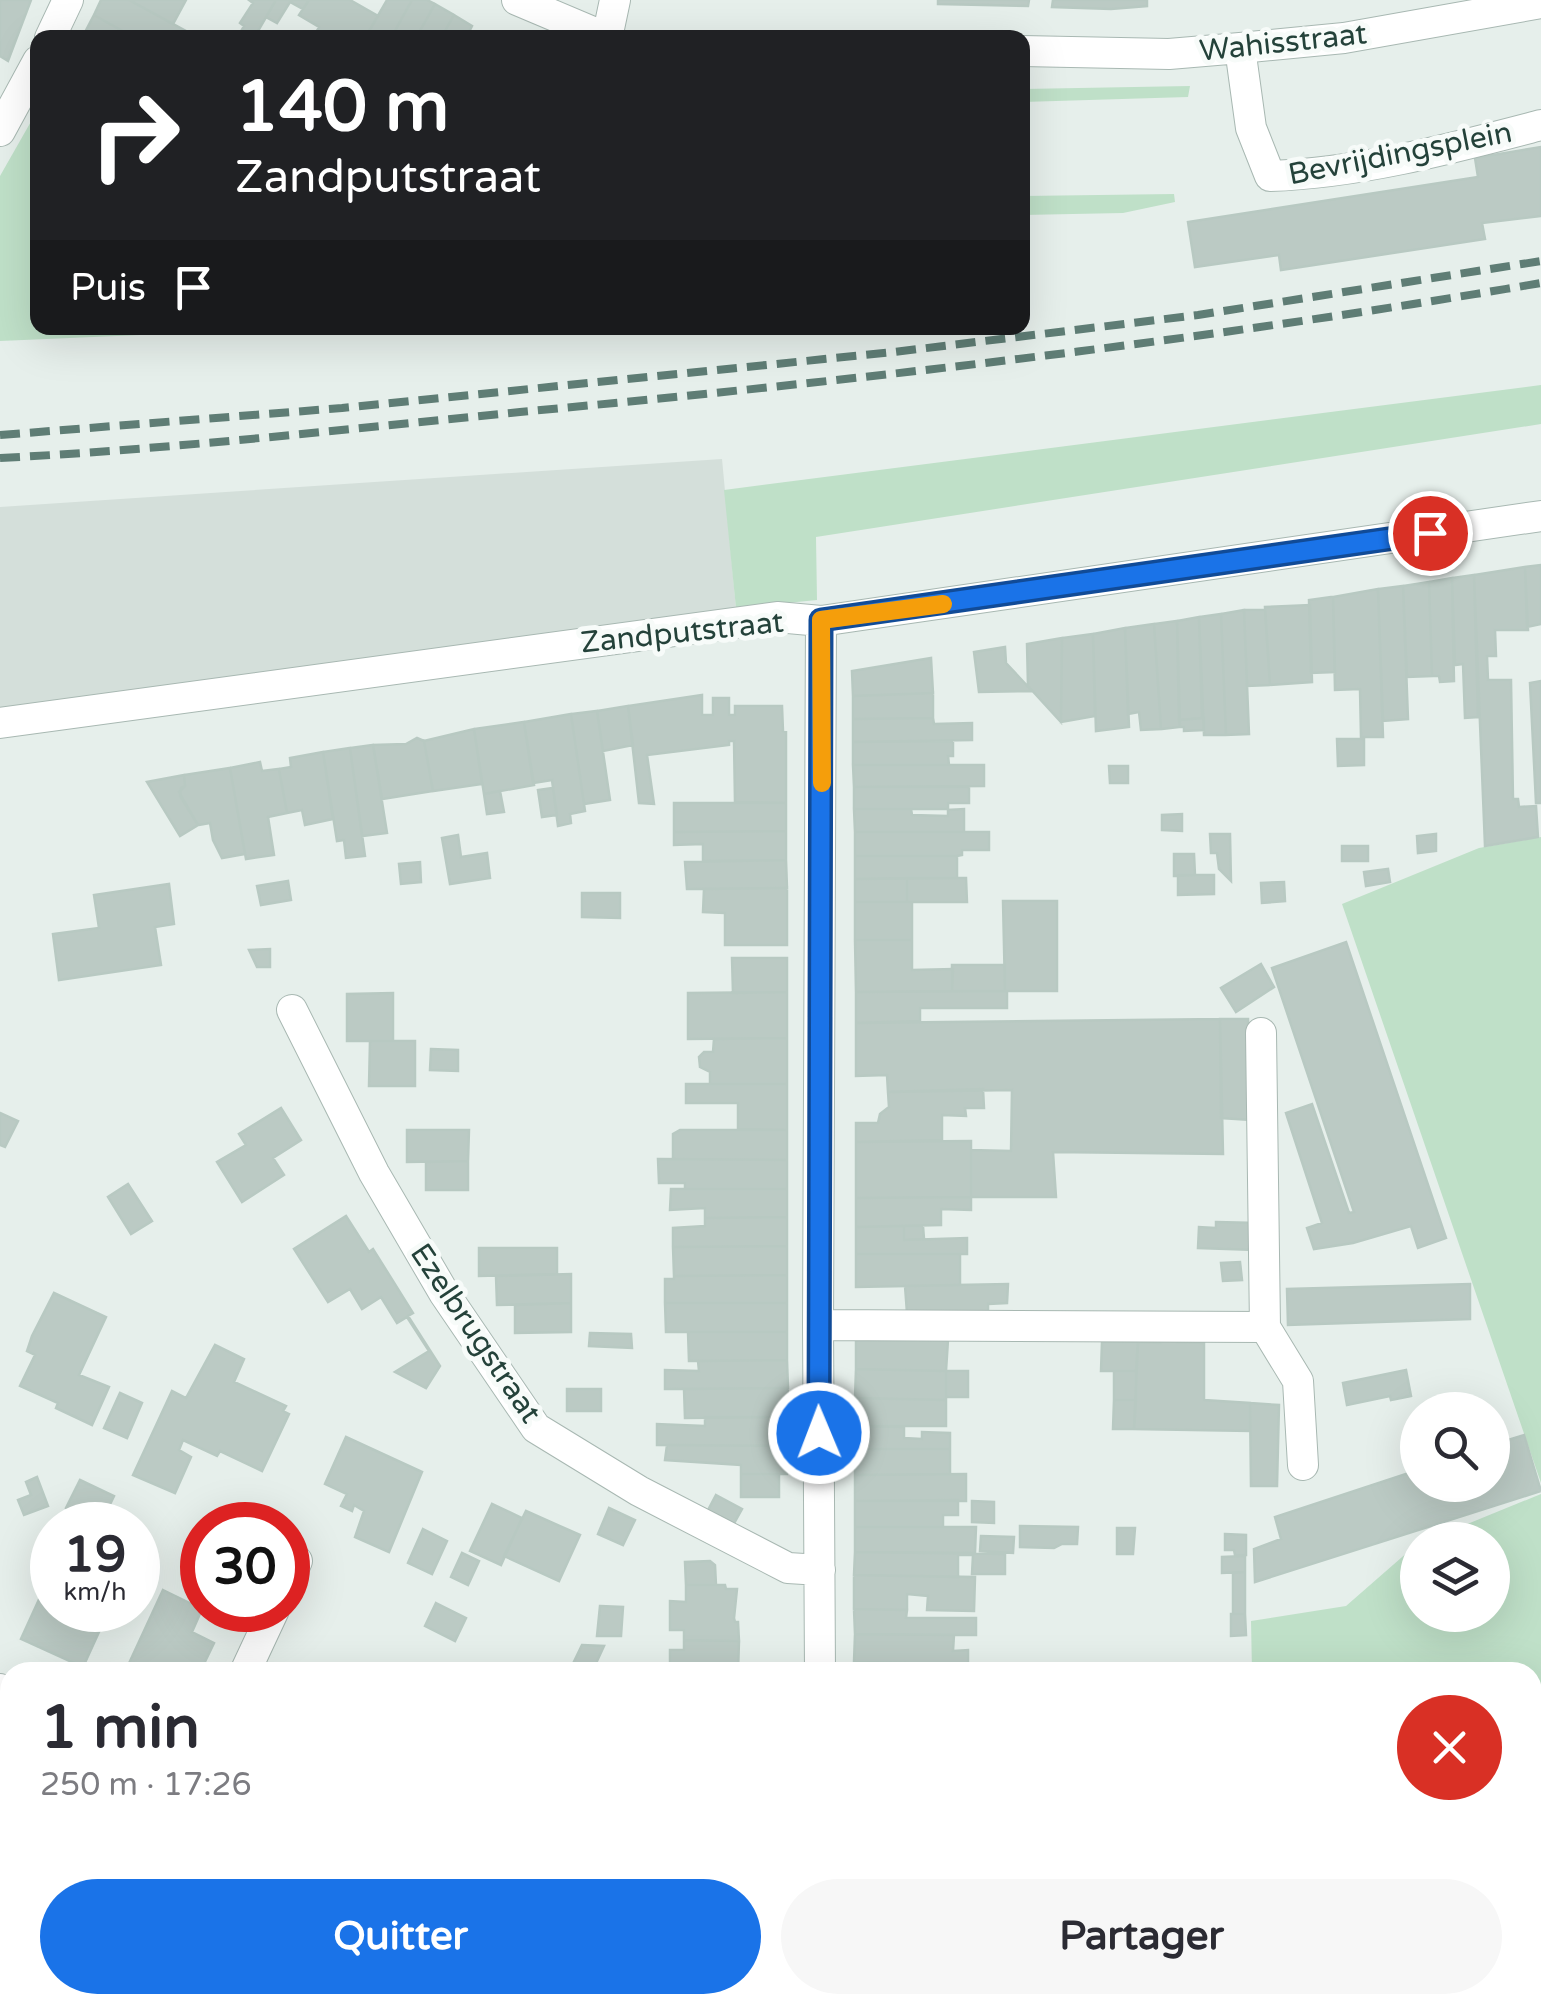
<!DOCTYPE html>
<html lang="fr">
<head>
<meta charset="utf-8">
<style>
	:root { --surface:#fff; --page:#f7f7f7; --text:#2b2b33; --muted:#7c7c81; --accent:#1a73e8 }
	body { margin:0; font-family:"Varela Round",sans-serif; background:var(--page); color:var(--text); height:100vh; display:flex; flex-direction:column; font-size:38px; white-space:nowrap }
	* { box-sizing:border-box; margin:0 }
	p { font-size:32px; color:var(--muted) }
	.icon { flex:none; width:55px; height:55px; fill:none; stroke:currentColor; stroke-width:2; stroke-linecap:round; stroke-linejoin:round }
	.map { position:relative; flex:1; overflow:hidden }
	.side { position:absolute; left:0px; top:1662px; width:1542px; height:352px; display:flex; flex-direction:column; background:var(--surface); border-radius:30px 30px 0 0; box-shadow:0 10px 40px #0002 }
	.side>* { flex:none }
	.top-card { position:absolute; left:30px; top:30px; width:1000px; height:305px; border-radius:20px; box-shadow:0 10px 40px #0002; background:#202124; color:#fff; overflow:hidden }
	.buttons { position:absolute; left:1400px; top:1392px; display:grid; gap:20px }
	.buttons a { display:grid; place-items:center; width:110px; height:110px; border-radius:50%; background:var(--surface); box-shadow:0 10px 40px #0002; font-size:50px }
	.speed { position:absolute; left:30px; top:1502px; display:flex; gap:20px; font-size:50px; font-weight:700; text-align:center }
	.speed>* { display:grid; place-content:center; width:130px; height:130px; border-radius:50%; background:var(--surface); box-shadow:0 10px 40px #0002; line-height:1 }
	.speed small { font-size:25px; font-weight:400 }
	.speed .limit { border:15px solid #d22; background:#fff; color:#111 }
	.pin { position:absolute; display:grid; place-items:center; width:85px; height:85px; color:#fff; margin:-42px; border:5px solid #fff; border-radius:50%; box-shadow:0 2px 10px #0007 }
	.me { position:absolute; width:110px; margin:-55px; rotate:359deg; stroke-linejoin:round; filter:drop-shadow(0 0 8px #0008) }
	.turn { display:flex; align-items:center; gap:35px; height:210px; padding:0 40px; font-size:45px }
	.turn .icon { width:130px; height:130px; stroke-width:2.5 }
	.turn b { display:block; font-size:70px; line-height:85px }
	.then { display:flex; align-items:center; height:95px; padding:0 40px; background:#0003; gap:20px; font-size:38px }
	.round { display:grid; place-items:center; flex:none; width:105px; height:105px; border-radius:52px; background:var(--page) }
	.head { display:flex; align-items:center; justify-content:space-between; height:170px; padding:0 40px }
	h1 { font-size:60px; font-weight:700; line-height:75px }
	.cta { display:flex; gap:20px; margin-top:auto; padding:20px 40px }
	.cta a { flex:1; height:115px; border-radius:60px; background:var(--accent); color:#fff; font-size:40px; font-weight:700; line-height:115px; text-align:center }
	.cta a+a { background:var(--page); color:var(--text) }
	.map>svg:first-child { display:block }
	.built { fill:#d4dfda }
	.green { fill:#bfe0c8 }
	.building { fill:#bbcac4; stroke:#b8c9c2; stroke-width:2.5 }
	.lines { fill:none; stroke-linecap:round; stroke-linejoin:round }
	.minor-casing { stroke:#a8b8b2; stroke-width:32 }
	.minor { stroke:#fff; stroke-width:30 }
	.rail { stroke:#5f7d75; stroke-width:8; stroke-dasharray:20 10; stroke-linecap:butt }
	.route-casing { stroke:#114b97; stroke-width:25 }
	.route { stroke:#1a73e8; stroke-width:18 }
	.slow { stroke:#f59e0b; stroke-width:18 }
	.labels { text-anchor:middle; stroke-width:10; stroke-linejoin:round; paint-order:stroke }
	.street-label { font-size:30px; fill:#24423a; stroke:#f7fbf9 }
</style>
</head>
<body>
<div class="map">
<svg width="1541" height="2013" viewBox="0 0 1541 2013">
	<rect width="100%" height="100%" fill="#e6efeb"/>
	<path class="built" d="M722,459l14,149 -736,103v-204z
		M1533,1923l8,32v58h-284l-2,-8h277z"/>
	<path class="green" d="M1190,86l-2,11 -165,5v-13z
		M37,111l1,217h172v4l-210,9v-165z
		M1174,194l1,8 -52,11 -100,2v-19z
		M1541,385v39l-725,113 1,63 -81,8 -12,-118z
		M1541,837v646l-199,-579 137,-56z
		M1541,1494v221l-8,-1 -1,-42h-66l-1,-3 -6,3h-207l-1,-51 95,-15 71,-62 1,71h74v-75h-64z"/>
	<path class="building" d="M0,0h31l-23,61 -8,-5z
		M101,0h28l70,38h-64l-41,-23z
		M129,0h57l-13,24z
		M249,0h27l-22,38 -14,-5 4,-7 -4,-3 13,-20z
		M276,0h33l-6,9 -13,-7 -13,21 -11,-6z
		M309,0h41l28,16 -13,22h-52l6,-11 -20,-12z
		M387,0h25l-21,38h-26z
		M412,0h15l8,4 -19,34h-25z
		M938,0h91l-1,6 -90,-2z
		M1053,0h94v6l-36,3 -59,-2z
		M435,4l19,11 -13,23h-25z
		M94,15l30,17 -3,6h-39z
		M454,15l18,11 -6,12h-25z
		M1541,147v69l-59,7 3,16 -204,31 -2,-15 -84,12 -7,-45 290,-45 -3,-19z
		M1541,565v59l-14,3 -2,-60z
		M1525,567l3,63h-33l1,26h-9l1,24h23l2,119h5l1,8 17,-1 2,31 -53,9 -11,-271z
		M1474,575l4,142 -13,1 -2,-54 -8,1 -3,-87z
		M1452,578l2,103 -14,1 -1,-6h-7l-3,-94z
		M1429,582l3,94 -25,1 -4,-91z
		M1403,586l5,133 -25,2 -5,-132z
		M1378,589l5,148h-22l-1,-48 -25,1 -2,-93z
		M1331,597h2l2,75 -24,1 -2,-73z
		M1310,605l2,77 -42,3 -5,-78z
		M1244,610l5,124 -23,1 -5,-121z
		M1244,610h21l5,75 -23,1z
		M1221,614l5,121h-22l-5,-118z
		M1199,617l3,101 -23,2 -2,-99z
		M1177,621l3,106 -19,2 -7,-105z
		M1154,624l7,105 -20,1 -2,-18 -11,2 -3,-86z
		M1125,628l4,99 -33,4 -3,-97z
		M1093,634l2,82 -34,6 1,-84z
		M1062,638l-1,84 -33,-36 -1,-42z
		M1005,647l1,16 26,28 -53,1 -5,-40z
		M931,658l2,35 -80,3 -1,-25z
		M1541,681v122h-5l-6,-120z
		M933,693v25l-80,1v-23z
		M702,695v20h11v-17h16v17h6v-9h47l1,25 3,1v71l-51,-1 -1,-61h-5v4l-82,10 7,49 -15,-1 -11,-97z
		M628,706l5,39 -30,6 -6,-40z
		M597,711l13,89 -26,4 -13,-90z
		M571,714l14,97 -15,3 1,9 -13,3 -6,-46 -19,3 -9,-61z
		M933,718l1,6 38,-1v17l-119,2v-23z
		M1204,718v12l-20,1v-4h-4l-1,-7z
		M524,722l10,63 -50,9 -10,-65z
		M474,729l8,55 -49,7 -9,-50z
		M417,738l7,3 9,50 -51,8 -9,-54 33,-1z
		M1337,739h27v26l-26,1z
		M953,741v15h-5l1,9h-96v-23z
		M373,745l14,88 -25,3 -12,-88z
		M350,748l15,108 -19,2 -2,-18 -7,1 -14,-89z
		M323,752l10,67 -28,6 -3,-15 -15,3 -8,-44 12,-2 -1,-9z
		M260,762l2,9 17,-2 8,44 -19,4 6,38 -28,4 -16,-91z
		M853,765h131v21l-130,1z
		M1109,766h19v17h-18z
		M230,768l15,86 -23,4 -9,-18 -3,-17 -12,2 -19,-33 6,-6 -1,-11z
		M184,775l1,11 -4,2 -1,8 18,29 -18,11 -33,-54z
		M854,787h115v16h-21v6h-94z
		M553,788l4,27 -15,2 -4,-27z
		M500,791l4,21 -17,2 -3,-20z
		M674,803h112v28l-112,1z
		M854,809h57l1,6 36,1v-6l16,-1v23h-109z
		M1182,814v17l-20,-1v-15z
		M786,831v29l-83,1v-17l-29,1v-13z
		M855,832h134v18h-27v5l-5,1h-102z
		M1210,834h20l1,47 -12,-12 -2,-16h-6z
		M1436,834v17l-18,2 -1,-17z
		M458,835l3,22 26,-4 3,25 -40,6 -8,-46z
		M1342,846h26v15h-26z
		M1174,854h20l1,21 -21,1z
		M855,856h102v22l-102,1z
		M786,860l1,28 -100,1 -2,-27z
		M420,862l1,20 -20,2 -2,-20z
		M1388,869l2,13 -24,4 -2,-14z
		M1178,875h36v19l-36,1z
		M907,878h59l1,24h-60z
		M907,878v24h-52v-23z
		M288,881l3,19 -30,5 -4,-19z
		M1284,882l1,19 -23,2 -1,-20z
		M169,884l5,40 -19,3 6,38 -102,15 -6,-46 46,-6 -5,-33z
		M787,888v57h-62v-32l-22,-1 1,-23z
		M582,893h38v25l-38,-1z
		M1003,901h54v90h-52z
		M855,902h57v38h-57z
		M855,940h57v30l41,-1 -1,22 -96,1z
		M1346,942l100,296 -28,10 -7,-22 -58,17 -39,6 -7,-21 15,-5 -36,-110 26,-9 37,109 5,-1 -82,-244z
		M270,949v18h-13l-8,-17z
		M732,958h55v34l-54,1z
		M1261,964l13,23 -38,25 -15,-24z
		M952,965h53v26h-53z
		M1007,991v17h-87v13l-64,2v-31z
		M787,992v46l-99,1v-46z
		M393,993v48h-46v-47z
		M1220,1019h28l2,101 -29,-2z
		M1220,1019l3,135 -170,-2 3,45h-85v-47l40,1 1,-61 -124,2 -1,-17 -31,1v-53z
		M787,1038v46h-77v-12l-10,-5 -1,-10 5,-5h9l1,-13z
		M370,1041h45v45h-46z
		M431,1049l27,1v21l-28,-1z
		M686,1084h101v46l-49,-1v-26h-52z
		M983,1089l1,19h-19l1,8 -24,-1v25l-86,2v-19h22l2,-9 9,-7 -1,-15z
		M281,1108l20,32 -28,18 11,17 -42,27 -25,-40 29,-17 -7,-11z
		M0,1113l18,8 -13,26 -5,-2z
		M407,1130h62l-1,31 -61,1z
		M680,1130h107v30l-114,-1v-25z
		M971,1141v56l-115,1v-56z
		M658,1159l129,1v29h-102v-6h-26z
		M468,1161v29h-42v-28z
		M128,1184l24,37 -21,13 -23,-37z
		M671,1189h116v28l-82,1v-10l-35,2z
		M971,1197v13l-30,-1v16l-85,2v-29z
		M346,1216l23,36 4,-3 40,64 -5,3 32,50 -14,22 -31,-16 34,-21 -22,-34 -10,6 -16,-26 -19,12 -12,-20 -22,13 -34,-53z
		M787,1217v29l-114,1v-19l32,-2v-8z
		M1216,1222l41,1 -2,27 -57,-2 1,-21 17,1z
		M904,1226v14l63,-2v16h-111v-27z
		M904,1226h19l1,13 -20,1z
		M787,1246v29l-113,1 -1,-29z
		M479,1248h78v26l-78,2z
		M856,1254h104v31l-104,2z
		M1240,1262l2,18 -19,1 -2,-18z
		M571,1274v29l-74,2 -1,-29z
		M787,1275v28h-122v-24h9v-3z
		M1008,1284l-1,19 -19,1v8l-81,1 -2,-27z
		M1470,1284v35l-182,6 -1,-36z
		M54,1293l52,24 -27,58 30,12 -17,38 -36,-17 2,-5 -38,-17 15,-31 -8,-4 5,-15z
		M571,1303v29l-56,1v-28z
		M665,1303h122v29h-121z
		M688,1332h99v28l-98,1z
		M590,1333l41,1 1,14 -43,-2z
		M1159,1337h18v5l27,1v57l46,3v28l-116,-2 4,-87 22,1z
		M856,1340h92l-2,31 -90,-2z
		M1102,1342h36l-2,29h-35z
		M215,1345l29,14 -10,23 52,24 -3,5 6,3 -27,57 -42,-20 -3,5 -34,-16 -4,10 12,7 -16,36 -42,-18 39,-84 14,7z
		M787,1360l1,28 -123,1v-19l34,1 -1,-10z
		M856,1369l90,2v29l-91,-2z
		M1406,1370l5,26 -20,4 -1,-4 -43,9 -4,-22z
		M946,1371h22v26h-22z
		M1114,1371h22v29h-22z
		M788,1388l-1,29 -102,1 -1,-29z
		M567,1389h34v22h-34z
		M120,1393l22,10 -15,35 -23,-10z
		M855,1398l91,2v26h-90z
		M1114,1400h22l-2,29h-21z
		M1250,1403l29,2 -2,81h-26z
		M705,1417h82l1,29 -131,-1v-21l48,2z
		M856,1426l48,1v11l18,1v-7l28,1v16h-95z
		M1524,1435l17,56 -286,91 -1,-33 27,-10 -6,-22 143,-47v15h74v-40z
		M346,1437l76,35 -33,80 -34,-15 9,-26 -10,-6 -2,6 -11,-5 6,-12 -22,-10z
		M667,1445l121,1 -1,28h-46v-9l-76,-5z
		M855,1449h95v25l-95,1z
		M741,1474h38v23h-38z
		M966,1474v27h-111v-26z
		M37,1477l11,29 -24,9 -6,-15 13,-5 -5,-13z
		M80,1480l34,16 -14,29 -34,-17z
		M716,1495l26,14 -10,18 -26,-13z
		M958,1500v15h-15v12h-88v-26z
		M972,1501l22,1v21l-22,-1z
		M492,1504l30,14 -21,47 -31,-14z
		M609,1508l26,12 -12,25 -25,-11z
		M526,1511l54,24 -21,46 -55,-25z
		M1020,1526l58,1 -1,17h-15l-8,4 -34,-1z
		M855,1527h121l-1,26 -120,-1z
		M1117,1528h18l-2,26h-16z
		M423,1529l24,12 -15,33 -24,-11z
		M1225,1534l21,1v20h-11l-1,-5h-9z
		M981,1536l33,1 -1,16 -33,-2z
		M855,1552l150,2v20h-33l1,-19h-15v22l-104,-2z
		M462,1553l17,8 -11,24 -17,-8z
		M1245,1556v16l-23,1v-16z
		M710,1561l5,4 1,20h-30l-1,-23z
		M52,1571v39h57l-26,57 -62,-28z
		M1245,1572v42h-12v-41z
		M854,1575l121,2 -1,34 -47,-1 1,-14 -21,-2v16l-53,-1z
		M686,1585h39l1,4h11l-3,29 1,4h3l1,19 -55,-1v-10h-14v-29l16,1z
		M163,1590l39,19 -10,23 22,11 -14,29h-75z
		M436,1603l30,15 -11,23 -30,-15z
		M600,1606l23,1 -2,29h-24z
		M854,1609l53,1 -1,8h70v17l-121,-1z
		M1231,1614h14l1,21 -15,1z
		M855,1634l99,1 -1,16 15,-1v15l-114,-3z
		M684,1640l55,1 -1,31h-68v-22h14z
		M582,1645l22,1 -12,26h-23z
		M854,1662l89,2v8h-89z
		M1541,1968v45h-25l-2,-8h18v-35z
		M0,1983l10,5v17h16l-4,8h-22z
		M436,2005h85l-4,8h-85z
		M853,2005h47v8h-47z
		M1255,2005h69l2,8h-69z
		M1413,2005h69l2,8h-69z"/>
	<g class="lines">
		<g class="minor-casing">
			<path id="minor" d="M517,0l90,38 8,-38
				M50,38l18,-38
				M1240,48l11,80 19,48c91,-3 183,-28 271,-51
				M1022,51l147,3 71,-6 104,-10 197,-35
				M0,131l38,-70
				M0,723l777,-106 44,4 41,-6 679,-99
				M292,1010l82,163 70,120 92,135 103,63 149,77 32,2
				M818,1325l447,2 -4,-294
				M1265,1327l33,54 5,84
				M288,1581l9,-20
				M245,1672l29,-62
				M820,1672l-2,-347 3,-704
				M0,1689l10,4
				M0,1871l10,-20
				M819,2013v-8"/>
		</g>
		<use href="#minor" class="minor"/>
		<path class="rail" d="M0,435l342,-27 552,-56 304,-37 343,-54
			M0,458c174,-9 347,-29 520,-46 342,-32 683,-71 1021,-129"/>
	</g>
	<g class="lines">
		<g class="route-casing">
			<path id="route" d="M819,1433l2,-813 609,-87"/>
		</g>
		<use href="#route" class="route"/>
		<path class="slow" d="M822,783l-1,-163 122,-16"/>
	</g>
	<g class="labels">
		<g class="street-label">
			<text transform="translate(1283 42) rotate(-6)" y="10">Wahisstraat</text>
			<text transform="translate(1400 153) rotate(-11)" y="10">Bevrijdingsplein</text>
			<text transform="translate(682 632) rotate(-6)" y="10">Zandputstraat</text>
			<text transform="translate(476 1333) rotate(56)" y="10">Ezelbrugstraat</text>
		</g>
	</g>
</svg>
<div class="buttons">
<a><svg class="icon" aria-label="search" viewBox="0 0 24 24"><circle cx="10" cy="10" r="6"/><path d="M15 15l6 6"/></svg></a>
<a><svg class="icon" aria-label="layers" viewBox="0 0 24 24"><path d="M12 4l9 5-9 5-9-5zM3 14l9 5 9-5"/></svg></a>
</div>
<div class="speed"><div>19<small>km/h</small></div><div class="limit">30</div></div>
<div class="pin" style="left:1430px;top:533px;background:#d93025"><svg class="icon" aria-label="arrive" viewBox="0 0 24 24"><path d="M6 21V4h12l-3 4 3 4H6"/></svg></div>
<svg class="me" style="left:819px;top:1433px" viewBox="-20 -20 40 40"><circle r="17" fill="#1a73e8" stroke="#fff" stroke-width="3"/><path d="M0-11L8 9 0 5-8 9z" fill="#fff"/></svg>
<div class="top-card">
<div class="turn"><svg class="icon" aria-label="right" viewBox="0 0 24 24"><path d="M7 20v-9h11M14 6l5 5-5 5"/></svg><div><b>140 m</b>Zandputstraat</div></div>
<div class="then">Puis<svg class="icon" aria-label="arrive" viewBox="0 0 24 24"><path d="M6 21V4h12l-3 4 3 4H6"/></svg></div>
</div>
<section class="side">
<div class="head"><div><h1>1 min</h1><p>250 m · 17:26</p></div><a class="round" style="background:#d93025;color:#fff"><svg class="icon" aria-label="close" viewBox="0 0 24 24"><path d="M6 6l12 12M18 6L6 18"/></svg></a></div>
<div class="cta"><a>Quitter</a><a>Partager</a></div>
</section>
</div>
</body>
</html>
